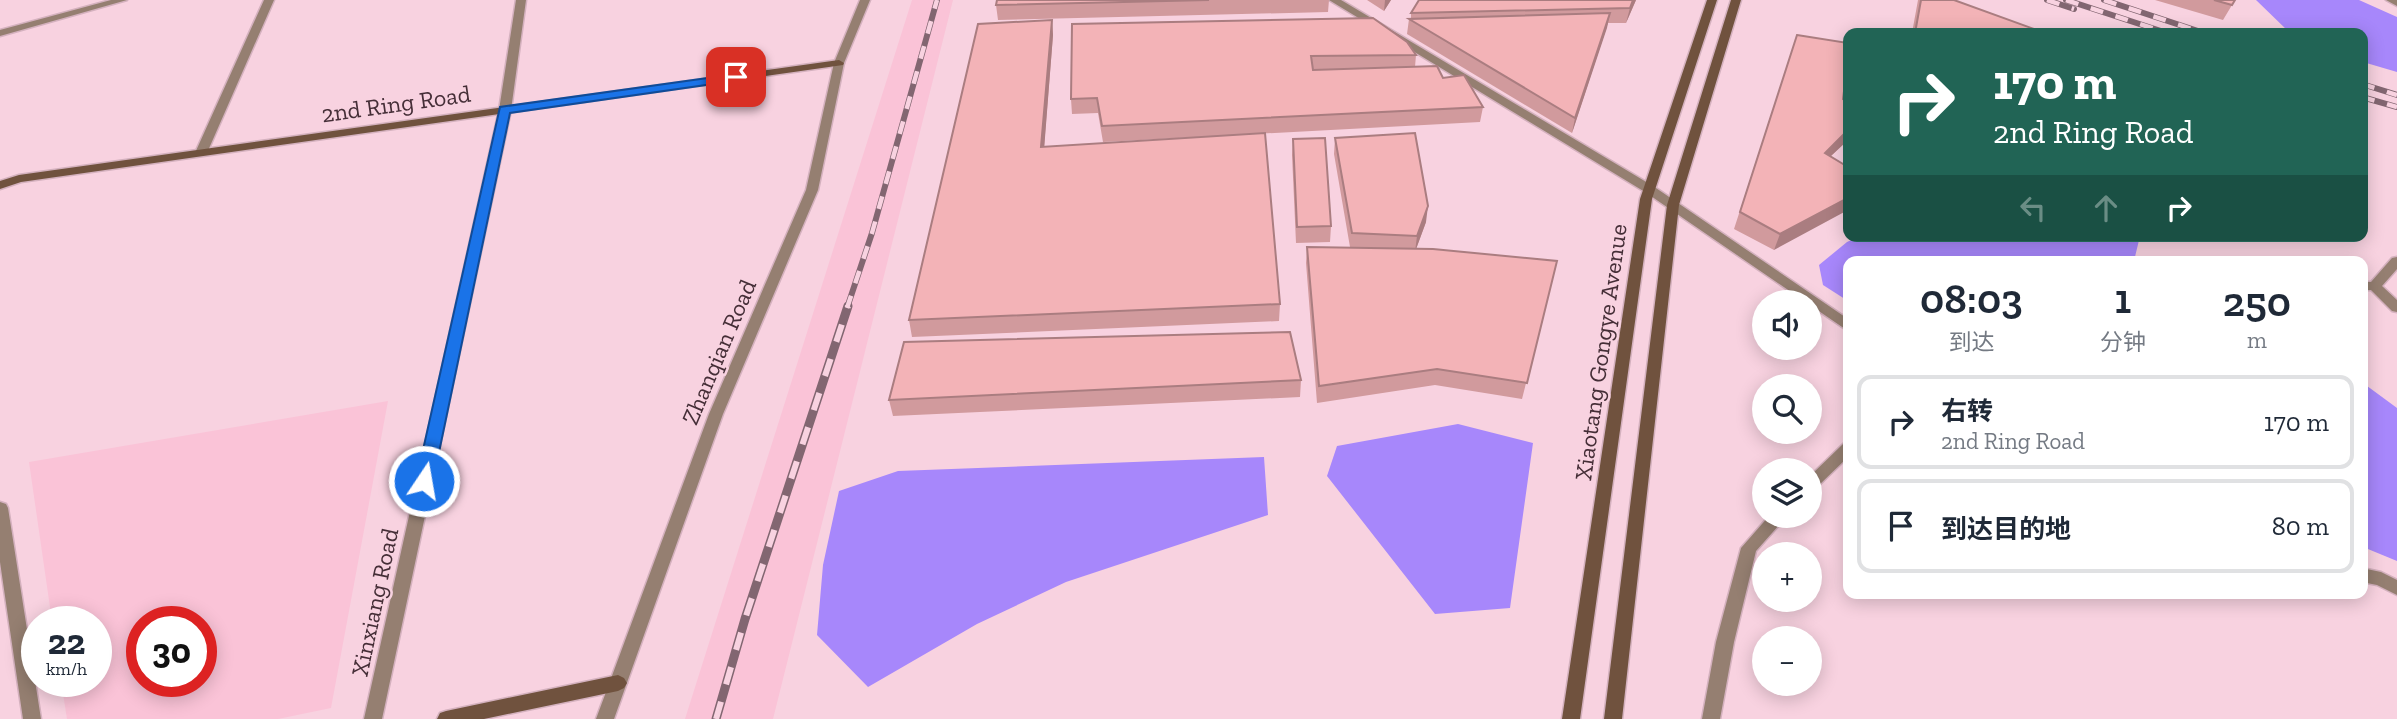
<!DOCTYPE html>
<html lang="zh">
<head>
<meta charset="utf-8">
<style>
	:root { --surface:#fff; --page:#f6f6f7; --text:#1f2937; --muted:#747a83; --line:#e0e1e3 }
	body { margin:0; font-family:"Zilla Slab","Noto Sans SC",serif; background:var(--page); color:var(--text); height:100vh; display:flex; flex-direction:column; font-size:26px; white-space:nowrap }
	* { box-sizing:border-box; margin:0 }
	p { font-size:23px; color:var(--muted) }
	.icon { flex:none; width:38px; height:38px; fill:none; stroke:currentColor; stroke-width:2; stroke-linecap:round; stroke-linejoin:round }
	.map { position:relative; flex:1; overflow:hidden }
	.side { position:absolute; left:1843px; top:256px; width:525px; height:343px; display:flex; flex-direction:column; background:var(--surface); border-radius:14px; box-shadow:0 4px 18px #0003 }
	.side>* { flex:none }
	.guide { position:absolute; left:1843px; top:28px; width:525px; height:214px; border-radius:14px; box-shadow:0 4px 18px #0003; background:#216455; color:#fff; overflow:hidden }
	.tools { position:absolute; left:1752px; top:290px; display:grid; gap:14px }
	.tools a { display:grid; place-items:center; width:70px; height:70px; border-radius:50%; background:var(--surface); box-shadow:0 4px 18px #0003; font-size:35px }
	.speed { position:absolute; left:21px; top:606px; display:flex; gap:14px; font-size:35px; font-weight:700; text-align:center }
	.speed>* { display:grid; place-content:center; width:91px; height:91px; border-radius:50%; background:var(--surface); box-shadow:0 4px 18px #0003; line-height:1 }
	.speed small { font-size:18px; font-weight:400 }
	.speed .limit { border:10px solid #d22; background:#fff; color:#111 }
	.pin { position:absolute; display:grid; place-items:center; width:60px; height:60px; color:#fff; margin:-30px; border-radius:14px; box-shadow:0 4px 10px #0006 }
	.me { position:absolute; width:77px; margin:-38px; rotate:12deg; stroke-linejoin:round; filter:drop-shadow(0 0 5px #0008) }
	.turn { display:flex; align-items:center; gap:24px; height:147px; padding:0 35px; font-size:32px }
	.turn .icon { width:91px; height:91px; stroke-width:2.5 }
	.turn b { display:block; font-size:49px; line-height:60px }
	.lanes { display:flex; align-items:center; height:66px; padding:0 35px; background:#0003; justify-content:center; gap:35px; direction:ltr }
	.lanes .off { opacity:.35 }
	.eta { display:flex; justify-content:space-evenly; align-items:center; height:119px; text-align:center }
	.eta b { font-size:42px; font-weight:600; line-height:49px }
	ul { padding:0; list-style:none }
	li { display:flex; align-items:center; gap:21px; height:94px; margin:0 14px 10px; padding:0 21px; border:4px solid var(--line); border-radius:14px }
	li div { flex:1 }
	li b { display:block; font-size:26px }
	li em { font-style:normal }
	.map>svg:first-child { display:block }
	.built { fill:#fac3d7; fill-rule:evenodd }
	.water { fill:#a787fb }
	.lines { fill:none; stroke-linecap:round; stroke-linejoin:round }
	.street-casing { stroke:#d4b1be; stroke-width:3 }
	.secondary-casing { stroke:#d4b1be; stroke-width:3 }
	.street { fill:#957f71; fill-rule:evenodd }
	.secondary { fill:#70523e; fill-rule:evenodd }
	.rail-far1-casing { stroke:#826671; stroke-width:6 }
	.rail-casing { stroke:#826671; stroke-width:9 }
	.rail-far1 { stroke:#f8d2e0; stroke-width:4.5; stroke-dasharray:13; stroke-linecap:butt }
	.rail { stroke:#f8d2e0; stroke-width:6; stroke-dasharray:18; stroke-linecap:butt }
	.wall { fill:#d19a9d }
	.shaded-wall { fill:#aa7d80 }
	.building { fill:#f3b3b7; stroke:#aa7d80; stroke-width:2 }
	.route { fill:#1a73e8; stroke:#114b97; stroke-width:2 }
	.labels { text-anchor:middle; stroke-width:5; stroke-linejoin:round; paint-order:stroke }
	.street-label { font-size:24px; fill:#452e37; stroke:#f8d2e0 }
</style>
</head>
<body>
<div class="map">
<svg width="2397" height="719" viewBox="0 0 2397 719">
	<rect width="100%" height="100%" fill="#f8d2e0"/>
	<path class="built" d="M912,0h41l-180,719h-88z
		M388,401l-57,307 -53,11h-211l-6,-38h35v-60h-44l-23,-159zM142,621h59v60h-59z"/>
	<path class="water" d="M2256,0h103l38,17v55l-34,-10 -1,-29h-72z
		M1860,236h280l-6,25h-286v40l-25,-16 -4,-20 28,-23z
		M2363,383l34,25v153l-34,-14z
		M1458,424l75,19 -23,165 -75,6 -108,-138 10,-30z
		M1264,457l4,58 -202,67 -89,42 -109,63 -51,-52 6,-70 16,-74 59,-20z"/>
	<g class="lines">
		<g class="street-casing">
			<path id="street" d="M111,0h16l-127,36v-6z
				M264,0h10l-67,153 -2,2h-8l-2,-2z
				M516,0h10l-15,110 -129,609h-18l135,-609z
				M860,0h10l-26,63 -26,127 -95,224 -109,305h-18l113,-305 97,-224 28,-127z
				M1329,0h12l312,186 195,133v12l-203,-139z
				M2386,0h11v6z
				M2397,257v12l-15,17 15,14v12l-5,-1 -21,-21h-9v-8h9l21,-24z
				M1848,442v15l-33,32 -5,2v-15l33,-32z
				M0,502l6,2 2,4 33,211h-18l-23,-157z
				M1769,516h18l-31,35 -22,91 -14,77h-18l14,-77 25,-94z
				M2362,568l19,4 16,8v15l-20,-10 -15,-3z"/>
		</g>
		<g class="secondary-casing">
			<path id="secondary" d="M1707,0h10l-65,199 -72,520h-18l78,-520z
				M1731,0h10l-62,205 -57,514h-18l63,-514z
				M839,60l5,3 -1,2 -822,117 -21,7v-8l19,-6z
				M618,675l6,3 3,5 -3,5 -6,3 -134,28h-47l3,-6 6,-2z"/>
		</g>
		<use href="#street" class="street"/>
		<use href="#secondary" class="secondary"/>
		<g class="rail-far1-casing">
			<path id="rail-far1" d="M2047,0l27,9
				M2066,0l101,33
				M2104,0l100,33
				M2362,84l35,11
				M2362,97l35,10
				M847,308l25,-75 65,-233"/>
		</g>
		<g class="rail-casing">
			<path id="rail" d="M716,719l29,-100 103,-313"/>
		</g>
		<use href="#rail-far1" class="rail-far1"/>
		<use href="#rail" class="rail"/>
	</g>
	<path class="wall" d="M997,0h332l-1,12 -330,8 -2,-15z
		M1367,0h24l-7,11z
		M1636,0l-10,23h-18l-36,110 -165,-99 2,-15h2v-6z
		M1918,0h36l91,33h-133z
		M2155,0h80l-12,20z
		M1052,20l1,15 -9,112 236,157 -1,17 -367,16 -3,-17z
		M1072,24l344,31 -1,12 28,11 40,29 -3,15 -377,20 -5,-29 -26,1 -1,-15z
		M1792,50l51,49 5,2v39l-17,16 -57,94 -40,-21z
		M1335,138l91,84 -10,27 141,12 -35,138 -87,-14 -118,18 -11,-140 1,-16h43l-16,-93z
		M1293,139l38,87 -1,16 -34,1 -4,-88z
		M1301,380l-1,17 -407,19 -4,-16z"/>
	<path class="shaded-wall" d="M1385,0h6l-7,11z
		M1633,0h3l-10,23 4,-15z
		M1610,13l-3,15 -35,105 3,-15z
		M1052,20l1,15 -10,128 -2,-16z
		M1848,130v10l-30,28 7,-15z
		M1848,198v12l-74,40 6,-16z
		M1428,206l-2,16 -11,30 2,-16z"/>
	<path class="building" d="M997,0h212l-213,5z
		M1419,0h214l-3,8 -219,5z
		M1921,0h33l91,33h-130z
		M2214,0h21l-3,5z
		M1610,13l-35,105 -166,-99z
		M1373,18l34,24 9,13 -105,1 2,14 124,-4 6,12 21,-3 19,32 -381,19 -5,-28 -26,1 1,-75z
		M1052,20l-11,127 224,-14 15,171 -371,16 69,-296z
		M1797,35l51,8v16l-5,40 5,2v29l-23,23 23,14v31l-68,36 -40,-22z
		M1415,133l13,73 -11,30 -65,-3 -17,-95z
		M1325,138l6,88 -34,1 -4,-88z
		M1307,247l126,2 124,12 -30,122 -90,-14 -118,17z
		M1290,332l11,48 -412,20 15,-58z"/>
	<path class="route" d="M736,74l7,3 -2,3 -231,33 -77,368 -2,4h-13l-2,-4 84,-374z"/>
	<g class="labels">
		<g class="street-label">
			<text transform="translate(396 104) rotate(-8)" y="8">2nd Ring Road</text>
			<text transform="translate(719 352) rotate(-67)" y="8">Zhanqian Road</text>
			<text transform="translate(1601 352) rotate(-82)" y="8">Xiaotang Gongye Avenue</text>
			<text transform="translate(375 602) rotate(-78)" y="8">Xinxiang Road</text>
		</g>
	</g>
</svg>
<div class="tools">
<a><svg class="icon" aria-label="sound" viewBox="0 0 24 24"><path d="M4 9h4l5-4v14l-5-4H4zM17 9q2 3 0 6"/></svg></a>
<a><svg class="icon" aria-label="search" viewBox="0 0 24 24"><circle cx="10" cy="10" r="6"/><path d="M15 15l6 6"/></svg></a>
<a><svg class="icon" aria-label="layers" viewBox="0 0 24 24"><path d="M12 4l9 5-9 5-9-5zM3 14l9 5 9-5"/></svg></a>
<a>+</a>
<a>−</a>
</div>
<div class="speed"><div>22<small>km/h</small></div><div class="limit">30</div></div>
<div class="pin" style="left:736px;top:77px;background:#d93025"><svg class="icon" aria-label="arrive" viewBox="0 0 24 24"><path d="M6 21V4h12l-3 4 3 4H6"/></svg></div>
<svg class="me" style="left:424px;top:481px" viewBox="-20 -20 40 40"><circle r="17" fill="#1a73e8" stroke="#fff" stroke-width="3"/><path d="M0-11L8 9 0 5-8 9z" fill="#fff"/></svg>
<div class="guide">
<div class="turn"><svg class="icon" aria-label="right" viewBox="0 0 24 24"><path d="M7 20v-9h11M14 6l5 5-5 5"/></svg><div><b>170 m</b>2nd Ring Road</div></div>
<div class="lanes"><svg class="icon off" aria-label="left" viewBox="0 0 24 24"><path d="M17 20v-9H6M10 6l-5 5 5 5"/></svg><svg class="icon off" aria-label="ahead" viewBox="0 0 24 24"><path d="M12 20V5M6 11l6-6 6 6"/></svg><svg class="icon" aria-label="right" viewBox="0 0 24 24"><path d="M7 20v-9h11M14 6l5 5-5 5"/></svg></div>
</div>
<section class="side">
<div class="eta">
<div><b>08:03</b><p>到达</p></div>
<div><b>1</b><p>分钟</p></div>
<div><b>250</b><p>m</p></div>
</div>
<ul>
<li><svg class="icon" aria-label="right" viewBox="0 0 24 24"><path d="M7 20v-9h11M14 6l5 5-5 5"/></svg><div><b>右转</b><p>2nd Ring Road</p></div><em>170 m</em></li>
<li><svg class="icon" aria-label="arrive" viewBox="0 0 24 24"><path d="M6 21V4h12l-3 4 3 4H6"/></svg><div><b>到达目的地</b></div><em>80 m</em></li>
</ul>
</section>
</div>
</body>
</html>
